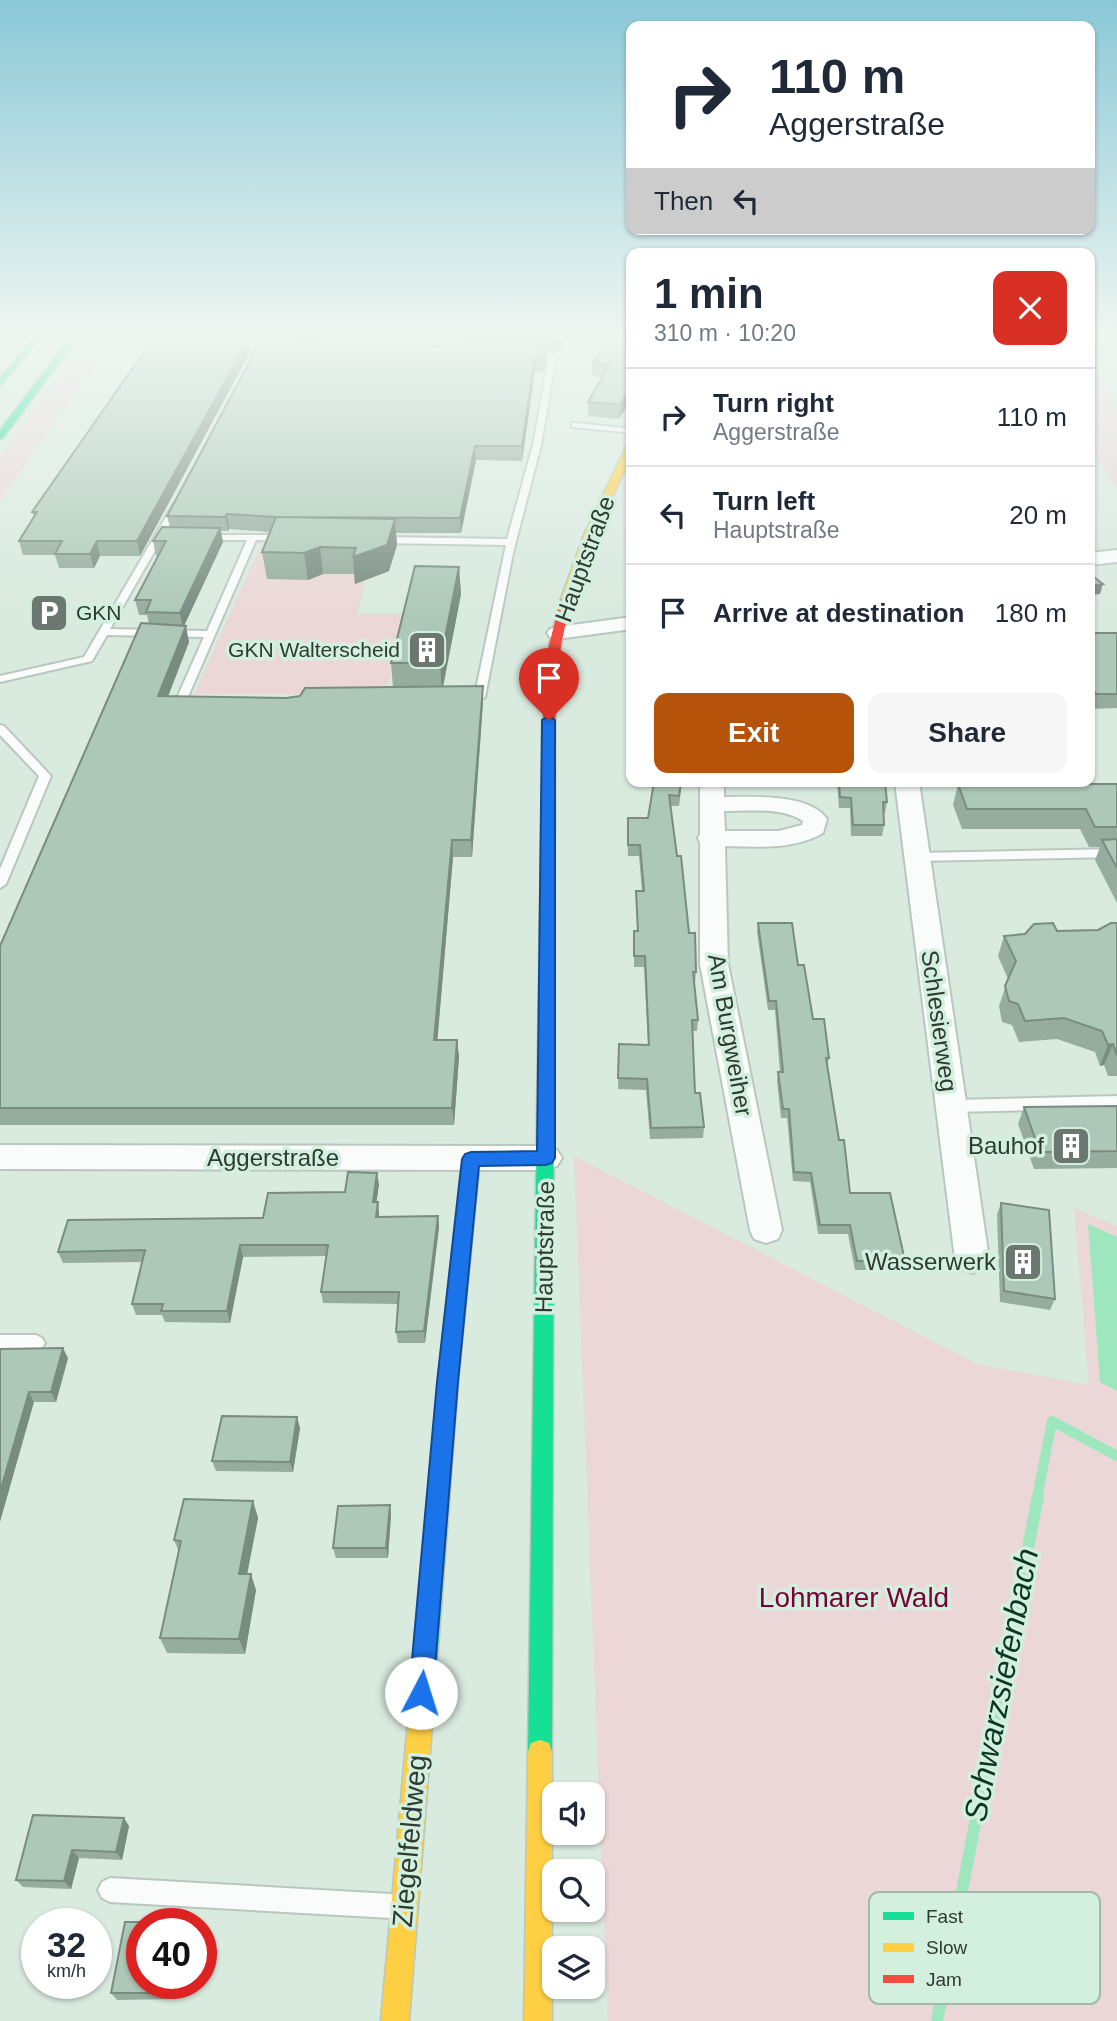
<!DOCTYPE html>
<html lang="en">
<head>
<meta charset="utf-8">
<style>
	:root { --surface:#fff; --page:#f6f6f7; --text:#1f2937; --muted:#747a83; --line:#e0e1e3; --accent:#b45309 }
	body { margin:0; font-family:Arial,sans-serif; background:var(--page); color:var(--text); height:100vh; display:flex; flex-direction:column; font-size:26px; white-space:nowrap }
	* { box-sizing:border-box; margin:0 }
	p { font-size:23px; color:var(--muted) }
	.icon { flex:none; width:38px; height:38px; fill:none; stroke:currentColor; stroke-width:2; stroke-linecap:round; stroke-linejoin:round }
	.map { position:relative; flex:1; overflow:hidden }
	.panel { position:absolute; left:626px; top:248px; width:469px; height:539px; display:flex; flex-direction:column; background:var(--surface); border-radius:14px; box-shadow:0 2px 5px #0004 }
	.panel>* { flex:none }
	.hud { position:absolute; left:626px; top:21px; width:469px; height:214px; border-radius:14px; box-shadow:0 2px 5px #0004; background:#fff; color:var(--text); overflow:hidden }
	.buttons { position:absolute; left:542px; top:1782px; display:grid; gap:14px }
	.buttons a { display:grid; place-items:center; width:63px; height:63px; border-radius:14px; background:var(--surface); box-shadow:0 2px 5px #0004; font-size:35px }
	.speed { position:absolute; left:21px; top:1908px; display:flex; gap:14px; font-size:35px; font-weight:700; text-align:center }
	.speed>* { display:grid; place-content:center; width:91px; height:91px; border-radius:50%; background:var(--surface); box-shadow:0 2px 5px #0004; line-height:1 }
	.speed small { font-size:18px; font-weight:400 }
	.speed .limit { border:10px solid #d22; background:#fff; color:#111 }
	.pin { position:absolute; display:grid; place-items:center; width:60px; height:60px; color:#fff; margin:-72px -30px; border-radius:50% 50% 50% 0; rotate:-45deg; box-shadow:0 0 7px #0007 }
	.pin .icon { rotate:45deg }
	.me { position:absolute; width:77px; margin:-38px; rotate:5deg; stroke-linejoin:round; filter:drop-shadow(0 0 5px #0008) }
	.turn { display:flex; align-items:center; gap:24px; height:147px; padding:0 28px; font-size:32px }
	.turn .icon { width:91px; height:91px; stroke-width:2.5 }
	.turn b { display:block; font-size:49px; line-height:60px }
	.then { display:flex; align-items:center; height:66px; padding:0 28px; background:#0003; gap:14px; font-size:26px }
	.round { display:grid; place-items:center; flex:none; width:74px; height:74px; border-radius:14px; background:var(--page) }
	.head { display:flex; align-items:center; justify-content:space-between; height:119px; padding:0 28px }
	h1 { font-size:42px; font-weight:600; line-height:52px }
	.button { display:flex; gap:14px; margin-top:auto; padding:14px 28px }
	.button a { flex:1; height:80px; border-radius:14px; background:var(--accent); color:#fff; font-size:28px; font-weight:600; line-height:80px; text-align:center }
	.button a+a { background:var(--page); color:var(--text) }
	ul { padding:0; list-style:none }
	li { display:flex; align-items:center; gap:21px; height:98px; padding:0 28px; border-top:2px solid var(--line) }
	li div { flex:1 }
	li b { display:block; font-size:26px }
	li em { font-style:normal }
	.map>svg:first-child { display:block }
	.green { fill:#ebd7d8 }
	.water { fill:#9ee7be }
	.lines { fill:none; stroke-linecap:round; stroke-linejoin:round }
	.stream-far1 { stroke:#9ee7be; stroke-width:10 }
	.stream { stroke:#9ee7be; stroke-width:12 }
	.lane-casing { stroke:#bac7bf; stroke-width:4 }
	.street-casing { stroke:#bac7bf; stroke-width:4 }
	.fast-casing { stroke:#bac7bf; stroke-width:3 }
	.slow-casing { stroke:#bac7bf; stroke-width:3 }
	.jam-casing { stroke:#bac7bf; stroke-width:3 }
	.lane { fill:#f9fcfa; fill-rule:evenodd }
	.street { fill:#f9fcfa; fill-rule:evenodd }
	.fast { fill:#16e098; fill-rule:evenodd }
	.slow { fill:#ffcf43; fill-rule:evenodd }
	.jam { fill:#f24e42; fill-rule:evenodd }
	.wall { fill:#95ac9e }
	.shaded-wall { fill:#798c81 }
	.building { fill:#adc8b8; stroke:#798c81; stroke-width:2 }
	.route { fill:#1a73e8; stroke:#114b97; stroke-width:2 }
	.labels { text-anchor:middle; stroke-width:7; stroke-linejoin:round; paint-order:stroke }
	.far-poi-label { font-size:21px; fill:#2f3a33; stroke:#d3f0de; text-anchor:start }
	.street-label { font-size:24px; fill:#2f3a33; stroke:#d3f0de }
	.poi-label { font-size:24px; fill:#2f3a33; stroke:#d3f0de; text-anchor:end }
	.near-park-label { font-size:28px; fill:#790039; stroke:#d3f0de }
	.near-street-label { font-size:28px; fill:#2f3a33; stroke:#d3f0de }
	.near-water-label { font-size:32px; font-style:italic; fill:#0b3722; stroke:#d3f0de }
	.key { fill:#d3f0de; stroke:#a2b9ab; stroke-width:2 }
	.key-label { font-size:19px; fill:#2f3a33 }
</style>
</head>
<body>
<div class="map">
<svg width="1117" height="2021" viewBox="0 0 1117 2021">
	<rect width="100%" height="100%" fill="#d9eadf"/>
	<path class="green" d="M88,335h28l-116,165v-42z
		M1090,366h5l22,39v84l-27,-41z
		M261,545l113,2 -17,67h49l-20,80h-192z
		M574,1156l403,208 112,21 -15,-177 43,18v11l-29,-12 12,157 17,9v630h-509z"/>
	<path class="water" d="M1088,1224l29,13v154l-17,-9z"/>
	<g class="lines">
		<path class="stream-far1" d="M1037,1498l15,-77 65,35"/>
		<path class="stream" d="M937,2021l101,-525"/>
		<g class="lane-casing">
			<path id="lane" d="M261,335h7l-3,6h43l4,2 -4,2h-45l-8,16h-6l7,-16 -5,-2 7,-2z
				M567,335h7v14l-18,8 -15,88 -28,108 -28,144 -5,3 -10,-1v-4l5,-1 31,-149 -127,-2 -5,-3 5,-3 128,2 26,-94 16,-89 18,-8z
				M575,423l57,6v4l-60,-6v-4z
				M177,502l4,3 -71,124 97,2 40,-91h-43l-3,-1v-4h84l5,3 -5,3 -29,-1 -72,166v4l-7,2 -5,-3 32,-72 -97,-2 -15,26 -92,21v-6l84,-19 89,-152z
				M0,725l4,1 47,50 -45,108 -6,4v-19l39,-93 -39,-41z
				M1117,849v8l-201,4 -6,-4 6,-4z
				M1117,1096v12l-166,4 -5,-2 -2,-4 2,-4 5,-2z
				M0,1335h36l6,3 3,5 -3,5 -6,3h-36z
				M110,1878l281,16 8,4 4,8 -4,8 -8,4 -281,-16 -8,-4 -4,-8 4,-8z"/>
		</g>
		<g class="street-casing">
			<path id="street" d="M123,335h33l-6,9 -28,-1 -2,-3z
				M1117,550v12l-27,3v-12z
				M632,617v12l-75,10 -7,-2 -3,-4 3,-4 7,-2z
				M700,782h24v15c28,0 85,-4 103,22l-4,14c-30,17 -65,14 -98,13l3,118 54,266 -4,9 -12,4 -12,-4 -4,-9 -50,-266v-122l-2,-4 2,-4zM724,811c25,0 58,-4 79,10l-1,4 -23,6h-54z
				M895,782h24l70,477 -5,10 -12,4 -12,-4 -5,-10z
				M0,1145l546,1 11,4 5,8 -5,8 -11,4 -546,-1z"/>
		</g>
		<g class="fast-casing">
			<path id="fast" d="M35,335h9l-44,51v-8z
				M72,335h8l-77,103 -3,1v-9z
				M546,1040l8,6 -2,706 -3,9 -9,3 -9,-3 -3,-9 10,-706z
				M471,1152l6,2 3,5 -22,223 -23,306 -4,8 -8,4 -8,-4 -4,-8 27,-306 24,-223 3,-5z"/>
		</g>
		<g class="slow-casing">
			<path id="slow" d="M632,442v13l-39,82 -22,62 -9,2 -1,-2 22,-62 44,-92z
				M423,1676l8,4 4,8 -26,333h-28l30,-333 4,-8z
				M540,1740l9,3 3,9v269h-28l4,-269 3,-9z"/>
		</g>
		<g class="jam-casing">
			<path id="jam" d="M566,596l5,3 -10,46 -6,75 -1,326 -8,6 -8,-6 5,-326 6,-75 12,-46z"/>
		</g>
		<use href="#lane" class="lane"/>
		<use href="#street" class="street"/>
		<use href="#fast" class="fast"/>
		<use href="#slow" class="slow"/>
		<use href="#jam" class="jam"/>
	</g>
	<path class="wall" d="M289,335h275l-1,12 -11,4h-6v10l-2,11 -9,-1 -13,90 -46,-1 -15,73h-65l1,12 -8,26 -34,13 -1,-10h-31l-15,6 -41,-1 -5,-27 8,-20 -41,-3 -1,2h-7l2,11 -39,84 5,16 -21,54 118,2 107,-11 -2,-24 68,-96 2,27 -18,92h40v16l-11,155h-19l-16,183h20l2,17 -5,68h-454v-179l149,-322 -2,-9h-8l-4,-15 24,-44h-3l-3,-15 17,-14 -3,-11 123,-172z
		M632,335l-13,84 -31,-3v-14l14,-25 -10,-1v-13z
		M250,352l-110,204h-40l-6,12h-35l-4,-13h-32l-4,-14 15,-24 -2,-5z
		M1090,633h27v75l-25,1 -2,-3z
		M647,782h35l-3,24h-9l7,50 19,116 -1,11h-1l4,37 -1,11h-5l3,62 9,34 -1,11 -53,1 -4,-49 -28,-1 1,-45 29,1 -4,-78h-10v-36h3l-1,-40h6l-3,-35h-11l-1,-28 1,-10h20l5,-31 -7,-1z
		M837,782h48l2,20 -2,11h-2l1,12 -2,11h-31l-1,-28h-11z
		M958,784h159v119l-22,-43 5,-13h-11l-9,-18h-118l-9,-24z
		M758,923l40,42 15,54 16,39 -2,9 12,73 11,53 55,68 -2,9h-48l-7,-36h-30l-8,-52 -17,-1 -6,-63h-6l-4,-37 1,-9h2l-5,-62h-7l-11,-78z
		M1117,923v153h-9l-4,-11 -4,1 -5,-14 -38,-13 -38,3 -7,-17 -10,-3 -3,-16 9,-27 -10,-23 6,-20 53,-5 41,-1z
		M1117,1106v62l-83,1 -16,-45 6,-17z
		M379,1184l-3,18 3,11v4l59,-1 1,11 -14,116h-27l-2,-11 2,-28 -75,-1 -2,-11 6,-36 -84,1 -13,66 -65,-1 -3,-7h-26l-4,-11 11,-42 -80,1 -5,-11 205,-34 82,-26z
		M1001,1203l54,96 -5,11 -50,-8 -3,-88z
		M0,1349l68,9 -12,44h-22z
		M300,1428l-7,44 -77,-1 -4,-10z
		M253,1501l5,17 -11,56 9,16 -11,64 -78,-1 -7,-15 19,-86 -5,-12z
		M390,1505l1,10 -3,43h-52l-3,-10z
		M33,1815l96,11 -7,34 -43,-2 -8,31 -48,-2 -7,-7z
		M125,1922h56l1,1h-40v60h36l-3,16 -58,1 -6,-7z"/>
	<path class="shaded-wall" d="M555,335h9l-1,12 -11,4 -1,-14z
		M248,340l2,12 -110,204 -3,-15z
		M546,348v13l-2,11v-13z
		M535,358v13l-13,90v-15z
		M632,386v13l-13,20 1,-14z
		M475,446l1,14 -15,73 -1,-15z
		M227,514l2,15 -1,2 -3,-14z
		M395,519l2,26 -8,26 -34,13 -2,-27z
		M220,528l3,14 -40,86 -3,-15z
		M97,541l3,15 -6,12 -4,-14z
		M320,547l3,27 -15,6 -4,-27z
		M459,567l2,27 -19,98 -2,-29z
		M1103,584l-3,10 -10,1v-9z
		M186,626l3,16 -27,70 -4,-16z
		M483,686v16l-11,155 -1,-17z
		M452,840l1,17 -17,200 -2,-17z
		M457,1040l2,17 -5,68 -2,-17z
		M1113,1044l-9,21 -4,1 8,-21z
		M377,1173l2,11 -4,29 -2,-11z
		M378,1202l1,11 -1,15 -2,-11z
		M438,1216l1,11 -14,116 -1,-12z
		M240,1245l3,12 -13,66 -3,-12z
		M63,1348l5,10 -12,44 -5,-10z
		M29,1392l5,10 -34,120v-30z
		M297,1417l3,11 -7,44 -3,-10z
		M253,1501l5,17 -14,72 -5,-16z
		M390,1505l1,10 -3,43 -2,-10z
		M251,1574l5,16 -11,64 -6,-15z
		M124,1818l5,8 -7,34 -6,-8z
		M72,1850l7,8 -8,31 -7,-8z
		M171,1983h7l-3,16 -5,-6z"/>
	<path class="building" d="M435,335h120l-4,2z
		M612,335h20v51l-12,19 -32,-3 22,-38 -18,-1z
		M153,339l95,1 -111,201h-40l-7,13h-35l7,-13h-43l18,-29h-5z
		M259,344l287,4 -2,11 -9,-1 -13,88h-47l-15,72 -184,-1 -49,-3 -2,3 -58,-1z
		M276,517l119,2 -8,26 -34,12 3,-9 -36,-1 -16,6 -42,-1z
		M162,527l58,1 -40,85 -34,-1 5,-12h-16l31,-59h-13z
		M415,566l44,1 -19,96h-49z
		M1090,574l13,10 -13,2z
		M141,623l45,3 -28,70 128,2 14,-2 5,-8 178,-2 -12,154h-19l-18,200h23l-5,68h-452v-162z
		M1090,633h27v61h-21l-6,-10z
		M654,782h27l-2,14 -10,-1 8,61h4l8,77h6l1,39h-3l5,48h-6l3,73h5l4,34 -53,1 -4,-49 -29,-1 1,-34 30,1 -4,-89h-11v-25h4l-2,-40h8l-4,-46h-12v-27h20z
		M839,782h46l2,20h-4l1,23h-31l-2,-27 -11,-1z
		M958,784h159v43h-22l-9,-18h-119z
		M1117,839v29l-15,-28z
		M758,923h34l6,42h6l9,54h11l5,39h-3l13,82h5l6,53h40l15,68h-48l-7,-36h-30l-9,-52 -17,-1 -5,-63h-6l-5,-37h5l-7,-71h-7z
		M1053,923l4,8 41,-1 13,-7h6v133l-4,-12 -5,1 -6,-14 -38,-13 -39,3 -7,-17 -9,-3 -4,-15 11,-25 -12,-25 21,-2 9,-10z
		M1117,1106v45l-77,1 -16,-45z
		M348,1172l29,1 -4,29h5l-2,15 62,-1 -14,115 -28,1 3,-40h-78l7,-47h-88l-13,66h-66l2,-7h-31l13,-54 -87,2 10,-32 195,-2 5,-25 77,-1z
		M1001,1203l48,7 6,89 -51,-8z
		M63,1348l-12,44h-22l-29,100v-143z
		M222,1416l75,1 -7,45 -78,-1z
		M184,1499l69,2 -14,73h12l-12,65 -79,-1 21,-97 -7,-1z
		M390,1505l-4,43h-53l5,-42z
		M33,1815l91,3 -8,34 -44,-2 -8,31 -48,-1z
		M125,1922h56v1h-39v60h29l-1,10h-59z"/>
	<linearGradient id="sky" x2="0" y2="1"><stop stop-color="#8ac8d7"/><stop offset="0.54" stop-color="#eef6f1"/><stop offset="1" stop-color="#eef6f1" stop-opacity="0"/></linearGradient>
	<rect width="1117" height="618" fill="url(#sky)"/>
	<path class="route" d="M549,716l6,4v438l-3,5 -6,2 -67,1 -21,216 -25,311 -3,9 -9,3 -8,-3 -4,-9 28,-311 25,-223 3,-5 6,-2 66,-1 5,-431z"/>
	<defs>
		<g id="parking-square" transform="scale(2.0125)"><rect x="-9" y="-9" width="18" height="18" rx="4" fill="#6a786f" stroke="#d3f0de"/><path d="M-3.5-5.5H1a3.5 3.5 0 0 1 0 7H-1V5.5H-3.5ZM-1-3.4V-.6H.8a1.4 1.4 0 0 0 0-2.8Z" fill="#fff"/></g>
		<g id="building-square" transform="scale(2.0125)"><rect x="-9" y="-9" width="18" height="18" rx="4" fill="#6a786f" stroke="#d3f0de"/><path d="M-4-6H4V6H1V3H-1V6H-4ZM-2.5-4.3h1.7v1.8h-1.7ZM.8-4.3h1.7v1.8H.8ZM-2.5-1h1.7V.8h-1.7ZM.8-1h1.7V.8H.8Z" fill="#fff"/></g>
	</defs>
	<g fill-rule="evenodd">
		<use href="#parking-square" x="49" y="613"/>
		<use href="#building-square" x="427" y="650"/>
		<use href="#building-square" x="1071" y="1146"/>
		<use href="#building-square" x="1023" y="1262"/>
	</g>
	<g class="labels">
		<g class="far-poi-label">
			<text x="76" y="620">GKN</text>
			<text x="400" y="657" text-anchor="end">GKN Walterscheid</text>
		</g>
		<g class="street-label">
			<text transform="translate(585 559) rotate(-70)" y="8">Hauptstraße</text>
			<text transform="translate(939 1021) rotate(82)" y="8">Schlesierweg</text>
			<text transform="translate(730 1035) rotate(80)" y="8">Am Burgweiher</text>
			<text x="273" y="1166">Aggerstraße</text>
			<text transform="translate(545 1247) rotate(-89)" y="8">Hauptstraße</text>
		</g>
		<g class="poi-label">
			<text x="1044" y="1154">Bauhof</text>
			<text x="996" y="1270">Wasserwerk</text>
		</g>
		<g class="near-park-label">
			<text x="854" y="1607">Lohmarer Wald</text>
		</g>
		<g class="near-street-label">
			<text transform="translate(409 1841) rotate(-85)" y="10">Ziegelfeldweg</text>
		</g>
		<g class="near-water-label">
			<text transform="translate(1001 1685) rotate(-79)" y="11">Schwarzsiefenbach</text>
		</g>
	</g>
	<rect x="869" y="1892" width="231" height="112" rx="10" class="key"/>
	<rect x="883" y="1912" width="31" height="8" fill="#16e098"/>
	<rect x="883" y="1943" width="31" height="9" fill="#ffcf43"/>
	<rect x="883" y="1975" width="31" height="8" fill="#f24e42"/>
	<g class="key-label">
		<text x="926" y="1923">Fast</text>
		<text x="926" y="1954">Slow</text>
		<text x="926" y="1986">Jam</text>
	</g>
</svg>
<div class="buttons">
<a><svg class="icon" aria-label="sound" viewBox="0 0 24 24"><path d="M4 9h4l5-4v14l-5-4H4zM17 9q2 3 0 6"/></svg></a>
<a><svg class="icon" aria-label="search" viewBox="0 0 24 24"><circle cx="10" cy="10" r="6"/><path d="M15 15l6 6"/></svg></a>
<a><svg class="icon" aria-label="layers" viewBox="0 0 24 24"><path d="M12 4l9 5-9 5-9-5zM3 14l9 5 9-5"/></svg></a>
</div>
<div class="speed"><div>32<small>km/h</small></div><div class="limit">40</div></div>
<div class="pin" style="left:549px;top:720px;background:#d93025"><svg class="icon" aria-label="arrive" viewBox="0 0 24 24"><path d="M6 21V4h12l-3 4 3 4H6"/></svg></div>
<svg class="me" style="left:421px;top:1693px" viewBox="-20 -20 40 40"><circle r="19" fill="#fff"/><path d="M0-13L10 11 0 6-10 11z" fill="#1a73e8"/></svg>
<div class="hud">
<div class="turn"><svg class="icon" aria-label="right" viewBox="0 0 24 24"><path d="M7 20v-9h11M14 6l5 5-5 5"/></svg><div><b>110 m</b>Aggerstraße</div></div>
<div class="then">Then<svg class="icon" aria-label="left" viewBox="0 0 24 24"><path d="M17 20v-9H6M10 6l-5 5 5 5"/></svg></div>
</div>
<section class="panel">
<div class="head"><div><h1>1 min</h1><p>310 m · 10:20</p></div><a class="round" style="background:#d93025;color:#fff"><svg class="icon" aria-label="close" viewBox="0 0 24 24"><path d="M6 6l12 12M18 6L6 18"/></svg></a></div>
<ul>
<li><svg class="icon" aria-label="right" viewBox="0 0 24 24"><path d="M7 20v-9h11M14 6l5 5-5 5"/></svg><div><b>Turn right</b><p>Aggerstraße</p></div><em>110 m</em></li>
<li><svg class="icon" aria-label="left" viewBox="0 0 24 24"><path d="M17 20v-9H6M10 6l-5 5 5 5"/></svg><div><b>Turn left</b><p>Hauptstraße</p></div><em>20 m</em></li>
<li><svg class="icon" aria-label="arrive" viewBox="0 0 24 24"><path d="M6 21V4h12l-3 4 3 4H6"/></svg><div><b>Arrive at destination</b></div><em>180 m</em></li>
</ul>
<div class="button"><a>Exit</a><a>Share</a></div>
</section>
</div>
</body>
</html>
